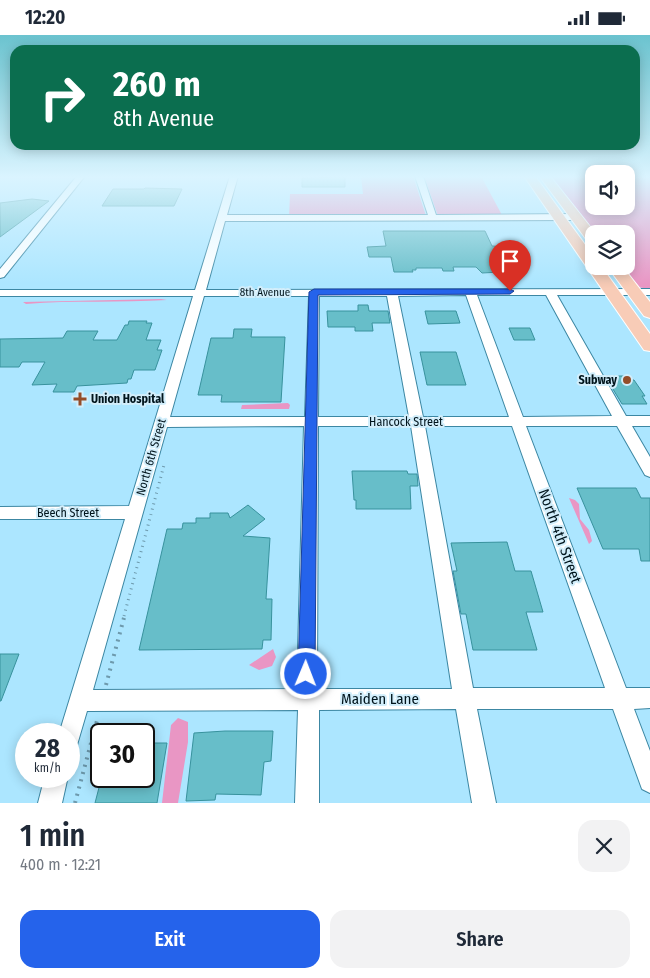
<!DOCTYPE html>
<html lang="en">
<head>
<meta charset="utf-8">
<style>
	:root { --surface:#fff; --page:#f2f2f3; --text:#1f2937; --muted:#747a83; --accent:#2563eb }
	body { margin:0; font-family:"Fira Sans Condensed",sans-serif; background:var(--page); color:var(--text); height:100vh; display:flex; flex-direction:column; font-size:19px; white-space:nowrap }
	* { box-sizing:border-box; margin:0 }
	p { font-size:16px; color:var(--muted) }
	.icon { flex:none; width:28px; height:28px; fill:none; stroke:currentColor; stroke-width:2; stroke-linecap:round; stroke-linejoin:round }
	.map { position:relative; height:768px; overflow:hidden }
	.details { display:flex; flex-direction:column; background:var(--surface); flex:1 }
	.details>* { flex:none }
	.hud { position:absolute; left:10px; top:10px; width:630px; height:105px; border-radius:15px; box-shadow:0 2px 12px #0003; background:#0b6e4f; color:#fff; overflow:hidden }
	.fabs { position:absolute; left:585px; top:130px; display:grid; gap:10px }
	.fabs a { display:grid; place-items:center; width:50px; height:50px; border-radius:10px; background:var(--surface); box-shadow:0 2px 12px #0003; font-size:25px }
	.speed { position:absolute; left:15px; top:688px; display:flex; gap:10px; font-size:25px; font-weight:700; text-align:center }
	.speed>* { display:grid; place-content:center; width:65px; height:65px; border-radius:50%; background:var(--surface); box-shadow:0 2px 12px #0003; line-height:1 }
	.speed small { font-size:12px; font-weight:400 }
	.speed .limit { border:2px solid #111; border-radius:8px; background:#fff; color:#111 }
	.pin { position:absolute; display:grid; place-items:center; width:42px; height:42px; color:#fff; margin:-51px -21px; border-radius:50% 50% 50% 0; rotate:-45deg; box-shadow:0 0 5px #0007 }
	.pin .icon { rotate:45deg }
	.me { position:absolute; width:55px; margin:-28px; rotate:1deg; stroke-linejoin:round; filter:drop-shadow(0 0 4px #0008) }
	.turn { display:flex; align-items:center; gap:18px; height:105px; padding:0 20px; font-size:22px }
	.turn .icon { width:65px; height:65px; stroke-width:2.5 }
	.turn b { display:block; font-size:35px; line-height:42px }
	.round { display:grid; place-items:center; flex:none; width:52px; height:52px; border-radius:15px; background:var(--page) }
	.headline { display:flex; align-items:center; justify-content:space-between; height:85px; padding:0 20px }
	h1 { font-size:30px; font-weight:600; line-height:38px }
	.primary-button { display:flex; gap:10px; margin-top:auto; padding:10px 20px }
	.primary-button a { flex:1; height:58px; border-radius:15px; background:var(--accent); color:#fff; font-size:20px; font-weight:600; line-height:58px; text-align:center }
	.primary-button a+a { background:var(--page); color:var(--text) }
	.status { display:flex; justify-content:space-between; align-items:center; height:35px; padding:0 25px; background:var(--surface); direction:ltr }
	.status svg { height:14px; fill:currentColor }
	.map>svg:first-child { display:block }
	.green { fill:#e996c4 }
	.building { fill:#67bec9; stroke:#38929d }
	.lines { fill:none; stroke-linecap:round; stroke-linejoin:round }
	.minor-casing { stroke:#3c87a3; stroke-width:2 }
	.highway-casing { stroke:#fff; stroke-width:2 }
	.path-far1 { stroke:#6e9aad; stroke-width:3; stroke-dasharray:1 4.5; stroke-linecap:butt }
	.path { stroke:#6e9aad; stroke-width:4; stroke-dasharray:2 5.5; stroke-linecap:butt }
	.minor { fill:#fff; fill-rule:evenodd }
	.highway { fill:#f8ccb7; fill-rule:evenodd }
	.route { fill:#2563eb; stroke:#184099 }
	.poi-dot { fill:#944d29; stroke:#d2eefb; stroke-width:2 }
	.labels { text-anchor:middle; stroke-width:4; stroke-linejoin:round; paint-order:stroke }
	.far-street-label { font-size:11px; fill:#00141c; stroke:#d2eefb }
	.poi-label { font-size:12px; font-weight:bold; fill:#00141c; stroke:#d2eefb; text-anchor:end }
	.street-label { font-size:12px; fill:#00141c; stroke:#d2eefb }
	.near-street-label { font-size:15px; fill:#00141c; stroke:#d2eefb }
</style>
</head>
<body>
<div class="status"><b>12:20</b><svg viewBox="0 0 49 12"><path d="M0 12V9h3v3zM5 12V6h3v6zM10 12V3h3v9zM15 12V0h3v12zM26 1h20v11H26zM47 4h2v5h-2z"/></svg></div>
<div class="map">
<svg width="650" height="768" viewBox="0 0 650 768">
	<rect width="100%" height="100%" fill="#ace6ff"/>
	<path class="green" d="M361,141h52l13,40 -137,1 1,-23h73z
		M424,141h57l22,41 -65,-1z
		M550,141h44v30h32v-30h24v113l-13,-2 -16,-21h5v-32h-30z
		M161,264l6,1c-47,3 -94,0 -141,4l-3,-2z
		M288,368l2,2 -1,4h-48l1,-4z
		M569,463l6,2 4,4 1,15 9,11 3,11 -3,3z
		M273,614l3,8 -4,9 -13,4 -10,-5z
		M178,683l10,4v20l-10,61h-16l9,-78z"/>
	<path class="building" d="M345,142v10h-43v-9z
		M145,153l37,1 -8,17h-72l11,-17h31z
		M32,164l17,2 -49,36v-34z
		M383,196h102l7,15 20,1 5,9 -24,1 8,15 -19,1 -6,-6h-23l1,4h-11l-1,-3h-26v2h-4l1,2h-19l-3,-15h-22l-2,-10 19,-1z
		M358,270h10l1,6h19l2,12h-18l1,8h-18v-4h-27l-1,-16h31z
		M425,276h31l4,12 -32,1z
		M129,286h18l-1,2h6l-6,17h15l-4,10h5l-7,20h-21l-3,9h-3l-1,4 -50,3 -3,6h-21l4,-8 -25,1 13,-23h-23l-3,5h-19v-28l63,-1 4,-7h31l-5,9h24l8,-15h3z
		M509,293h21l5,12h-21z
		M234,294h18l-1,8h34l-4,65h-60l1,-7h-24l13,-57h22z
		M420,317h36l10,33h-39z
		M605,341h24l2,4h3l11,16h-3l5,8h-25z
		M352,436h55l1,3h9l1,12h-8l1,23h-55v-9h-2z
		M577,453h59l5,10h9v63h-9l-2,-12h-36z
		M248,470l17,14 -22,17 27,2 -4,61h6l-1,41h-8l-1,9 -123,1 28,-121h15l1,-6h13v-5h14v-5h18l2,5z
		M507,507l8,29h16l12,41h-17l11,38h-64l-7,-36h-5l-8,-43h4l-6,-28z
		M0,619h19l-18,47h-1z
		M225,696h48l-2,30 -7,1 -3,33 -45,-1 -1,6 -29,1 8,-68z
		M144,708h23l-10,60h-62l7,-27h42z"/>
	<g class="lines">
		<g class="minor-casing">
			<path id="minor" d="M77,141h8l-81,101 -4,1v-9z
				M230,141h8l-11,39h201l-13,-39h8l13,39 140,-1 4,3 -4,3 -351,1 -19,69 444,-1v6h-93l69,121h24v10h-18l18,31v20l-5,-2 -28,-49h-91l100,262h24v20l-16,1 16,42v42l-8,-4 -29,-80h-136l19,94h-24l-16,-94 -137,1v93h-24l3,-93 -211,1 -10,34 -8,3v-14h-10l66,-215h-125v-12l129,-1 64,-210h-193v-6h195zM466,260l43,122h-86l-25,-121zM477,260h69l66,121 -89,1zM204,261h105l-4,121h-135zM319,261h68l22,121h-91zM304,391l-7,263 -204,1 74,-263zM318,391h93l41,263h-135zM425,391h87l93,262h-132z
				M45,741h23l-6,27h-24z"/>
		</g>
		<g class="highway-casing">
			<path id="highway" d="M524,141h11l59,81v9h7l49,68v17l-6,-1z
				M550,141l46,58h-2v10l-5,-1 -49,-66z
				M607,231h15l28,36v16l-6,-2z"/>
		</g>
		<path class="path-far1" d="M124,581l40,-151"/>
		<path class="path" d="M106,650l19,-71
			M75,768l23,-86"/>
		<use href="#minor" class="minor"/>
		<use href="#highway" class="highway"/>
	</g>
	<linearGradient id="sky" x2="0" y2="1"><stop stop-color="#6bc3cf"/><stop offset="0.57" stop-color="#daf4ff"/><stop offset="1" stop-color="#daf4ff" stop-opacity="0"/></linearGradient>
	<rect width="650" height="249" fill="url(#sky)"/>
	<path class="route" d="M314,254h196l4,2 -4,3 -192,1 -3,379 -3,6 -6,3 -6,-3 -2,-6 11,-382z"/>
	<g class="poi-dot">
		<circle cx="627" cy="345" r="5"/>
		<path d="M77.5 356.5h5v5h5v5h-5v5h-5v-5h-5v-5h5z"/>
	</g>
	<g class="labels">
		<g class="far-street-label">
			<text x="265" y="261">8th Avenue</text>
		</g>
		<g class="poi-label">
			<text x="617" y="349">Subway</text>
			<text x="91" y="368" text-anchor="start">Union Hospital</text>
		</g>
		<g class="street-label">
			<text x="406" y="391">Hancock Street</text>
			<text transform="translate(151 422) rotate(-74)" y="4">North 6th Street</text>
			<text x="68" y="482">Beech Street</text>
		</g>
		<g class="near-street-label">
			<text transform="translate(560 501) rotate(70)" y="5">North 4th Street</text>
			<text x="380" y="669">Maiden Lane</text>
		</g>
	</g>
</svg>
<div class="fabs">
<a><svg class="icon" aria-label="sound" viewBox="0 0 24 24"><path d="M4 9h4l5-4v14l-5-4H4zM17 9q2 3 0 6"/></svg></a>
<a><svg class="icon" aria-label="layers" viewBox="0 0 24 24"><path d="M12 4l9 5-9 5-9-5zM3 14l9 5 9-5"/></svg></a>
</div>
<div class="speed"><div>28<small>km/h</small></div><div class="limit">30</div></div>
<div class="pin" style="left:510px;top:256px;background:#d93025"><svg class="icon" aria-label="arrive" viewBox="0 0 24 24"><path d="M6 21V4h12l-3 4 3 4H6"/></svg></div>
<svg class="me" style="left:306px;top:639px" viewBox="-20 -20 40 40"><circle r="17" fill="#2563eb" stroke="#fff" stroke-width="3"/><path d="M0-11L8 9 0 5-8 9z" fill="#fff"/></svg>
<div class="hud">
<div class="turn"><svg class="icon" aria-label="right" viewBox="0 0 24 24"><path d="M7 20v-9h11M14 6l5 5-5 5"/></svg><div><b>260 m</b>8th Avenue</div></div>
</div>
</div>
<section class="details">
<div class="headline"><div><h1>1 min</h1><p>400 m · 12:21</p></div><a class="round"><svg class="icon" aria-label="close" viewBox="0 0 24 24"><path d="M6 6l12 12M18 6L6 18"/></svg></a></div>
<div class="primary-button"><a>Exit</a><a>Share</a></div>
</section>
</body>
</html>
